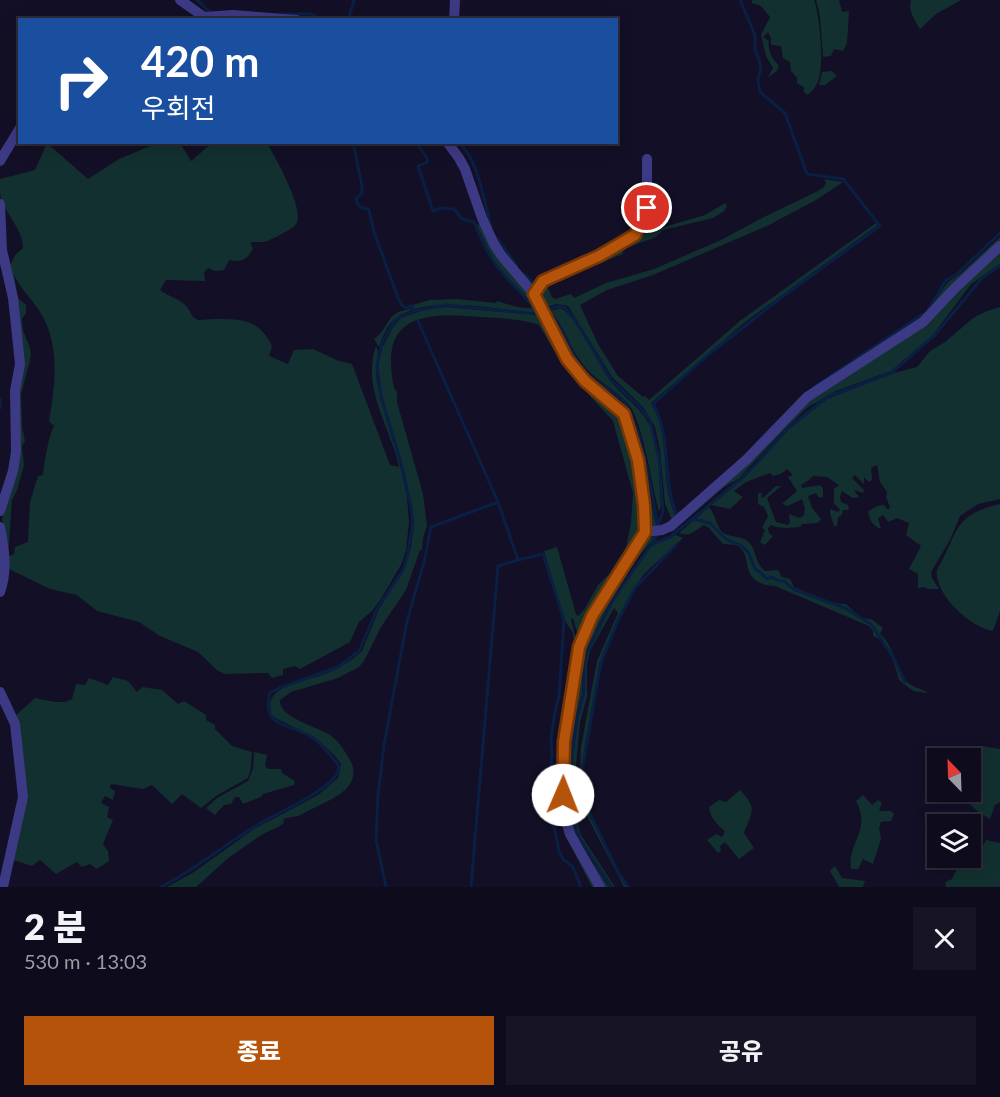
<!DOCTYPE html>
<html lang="ko">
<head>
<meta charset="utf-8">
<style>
	:root { --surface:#0e0b1c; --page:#171425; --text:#f1f3f6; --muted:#9b9ba3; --line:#2e2b3b; --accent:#b45309 }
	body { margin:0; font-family:Lato,"Noto Sans KR",sans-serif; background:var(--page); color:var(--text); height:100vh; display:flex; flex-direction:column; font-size:22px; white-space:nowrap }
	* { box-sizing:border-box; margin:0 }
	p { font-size:20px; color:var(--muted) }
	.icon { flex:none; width:33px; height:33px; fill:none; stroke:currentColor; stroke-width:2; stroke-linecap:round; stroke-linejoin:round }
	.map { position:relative; height:887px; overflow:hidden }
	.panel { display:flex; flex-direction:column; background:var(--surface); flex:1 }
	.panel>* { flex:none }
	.banner { position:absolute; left:18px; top:18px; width:600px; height:126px; border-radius:0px; box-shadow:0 3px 15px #0003,0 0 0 2px var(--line); background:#1a4fa0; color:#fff; overflow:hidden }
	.needle { width:39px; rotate:337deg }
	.buttons { position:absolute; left:927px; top:748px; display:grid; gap:12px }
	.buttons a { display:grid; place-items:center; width:54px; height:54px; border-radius:0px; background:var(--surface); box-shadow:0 3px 15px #0003,0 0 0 2px var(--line); font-size:30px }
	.pin { position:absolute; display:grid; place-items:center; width:51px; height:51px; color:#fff; margin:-26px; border:3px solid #fff; border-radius:50%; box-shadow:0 2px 6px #0007 }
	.me { position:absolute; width:66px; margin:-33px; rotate:1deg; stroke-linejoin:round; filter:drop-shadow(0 0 4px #0008) }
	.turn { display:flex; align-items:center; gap:21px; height:126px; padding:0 24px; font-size:27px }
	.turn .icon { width:78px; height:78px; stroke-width:2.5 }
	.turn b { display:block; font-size:42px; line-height:51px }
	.round { display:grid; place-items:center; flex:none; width:63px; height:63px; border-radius:0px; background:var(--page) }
	.headline { display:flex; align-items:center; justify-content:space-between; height:102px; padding:0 24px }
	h1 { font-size:36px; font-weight:800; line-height:45px }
	.action { display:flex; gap:12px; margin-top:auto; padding:12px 24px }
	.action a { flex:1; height:69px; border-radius:0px; background:var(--accent); color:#fff; font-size:24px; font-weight:800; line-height:69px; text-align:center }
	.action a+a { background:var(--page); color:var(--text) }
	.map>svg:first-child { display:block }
	.green { fill:#12302f; fill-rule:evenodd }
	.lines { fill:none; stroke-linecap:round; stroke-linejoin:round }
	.stream { stroke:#0a1f44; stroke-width:3 }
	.minor { stroke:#3d3a85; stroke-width:10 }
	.route-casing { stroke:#753606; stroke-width:15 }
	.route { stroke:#b45309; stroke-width:10 }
</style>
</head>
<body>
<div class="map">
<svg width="1000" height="887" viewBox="0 0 1000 887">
	<rect width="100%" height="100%" fill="#130f26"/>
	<path class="green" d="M752,0h62c6,16 11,69 3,84 -2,4 -6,8 -9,11l-4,-3v-5l-7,-4v-5l-6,-7 -1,-9 -7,-4 -2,-12 -10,-1v-7l-3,-6 -5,5 6,4c-2,10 4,18 10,25l-2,5 -9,6 5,-9 -7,-12 -5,-21 9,-18 -9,-11 -9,-3z
		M816,0h23l3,12 7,-1 -2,32 -4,8 -9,-2 -3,7 -8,1 -3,-41z
		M911,0h50l-25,14 -16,15c-6,-9 -12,-19 -9,-29z
		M832,71l5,5 -12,9h-6l3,-13z
		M47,143l41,36 31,-20 36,-15 1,-1h24l11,18 21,-18h55c8,14 39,68 29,81 -3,5 -22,14 -28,17 -6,2 -13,0 -18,2l3,5c-5,11 -11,15 -24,12l-5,10 -9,1 -7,-3 -4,4 1,9 -39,-1 -6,10c8,7 20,8 27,17 4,5 5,12 12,13 5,0 10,-1 14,-1 28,0 45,-1 59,27l-3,10 19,8 6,-14 19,-1 26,12 13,3 38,101 9,2c-8,-40 -38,-78 -23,-121l2,5 -2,18 1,14 23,79 7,34 2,27 -3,27 -4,13 -21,36 -9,12 -13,11 -9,20 -50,27 -5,-3 -12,3v6l-11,3 -4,-5 -43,1 -7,-3 -20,-19 -38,-16 -21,-14 -42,-11 -20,-16 -27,-6 -41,-20 -7,-50 16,-122 -9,-129 6,-13 8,-7c0,-20 -19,-34 -23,-54 0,-5 0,-11 0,-15l35,-9zM14,275c7,15 21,27 29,42 17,33 12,68 6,104l5,5c-5,8 -10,38 -11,49l-5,1 -8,26 -2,40 -13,5 -1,7 -6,3 4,-57 5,-10 7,-25 -2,-19 3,-5 -3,-15 -1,-31 10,-39 -1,-8 -7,-18 -1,-11 4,-6v-8l-8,-7z
		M824,179l19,3 -27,18 -47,25 -116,50 -46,15 -27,15 18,39 20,32 25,21 2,-1 4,4 92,-80 135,-97 2,2 -134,98 -93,80c22,34 7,78 25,113l72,-62 67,-67 108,-71 25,-34 12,-8 40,-37v5l-69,70 -86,57 -172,153 -8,-18 -5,-54 -5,-23 -12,-20 -31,-30 -44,-71 -11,-2 -10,3 -6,-17 4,-8 99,-49 61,-18 20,-12 2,3 -3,5 -11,7 -50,12 -7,7 -30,11 -3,3v3l-73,29 -2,5 4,9 3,2 16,-5 3,4 32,-15 48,-14 67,-29 43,-23 54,-26 6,-4 2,-4z
		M480,222l16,34 32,36 6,14 -30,-32 -11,-15 -16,-33z
		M1000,249v15l-29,20 -38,51 -42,36 -55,20 -28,16 -22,21 -48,51 -14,8 -51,44 -18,6 -19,23 -25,40 -28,58 -1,36 -6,22 -8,61 2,31 7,31 32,48h-6l-30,-54 -7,-37 3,-63 11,-70 10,-36 53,-86 23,-10 142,-132 104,-65z
		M456,299l40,4 1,-2c11,3 22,8 36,7l2,5c-39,-3 -108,-20 -140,6 -8,6 -13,19 -16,28l-5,-8c16,-10 11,-30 40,-30l-1,-4 16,-5z
		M446,307l95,8 9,20 72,82 13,42 6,69 -62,111 -6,-21 -2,1 6,25 -15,171 35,72h-5l-28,-54 -5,-23 -2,-24 2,-55 12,-58 3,-30 -1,-10 -8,-12 -21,-70 13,-4 19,67 2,2 6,-6 14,-25 11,-11 17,-27 5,-24 2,-30 -20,-72 -48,-52 -26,-44c-14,-6 -43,-7 -59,-8 -59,-5 -101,-1 -86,71l3,4v10l26,92 4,32 -4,12 -1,12h-2l-14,40 -25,37 -17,34 -5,6 -21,11 -47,14 -11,8c-1,18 37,26 50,35 9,6 14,15 20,25 14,26 -17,39 -36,48 -5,2 -11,6 -16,8 -5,1 -9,1 -14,3l-1,5 -5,3 -17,8 -34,24 -31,28h-29l27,-15 60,-43 64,-34 20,-17 3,-14 -7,-9 -18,-17 -41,-20 -4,-4 -1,-12c8,-20 37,-21 55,-28 13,-6 27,-13 37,-23l17,-42 24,-38 8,-24 3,-23 -9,-50 -23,-79 -4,-29 2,-14 13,-25 8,-9 25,-9z
		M1000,307v192l-22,5 -18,12 -10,24 -19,32 1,6 7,11h-10l-7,-2 -4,2v-15l-9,-5 12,-23 -15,-11 3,-12 -12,-5 -9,4 -5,-7 -5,3 3,11c-8,-3 -11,-8 -13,-17 5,-4 9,-7 16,-7l4,5 2,-3 -4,-10 1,-5 -7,-10 -3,-17 -6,3 1,12 -3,2 -5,-5v7l-9,-9 -3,3 12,12 -1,3 -9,-3 5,7 -6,1 -11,-7 -2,6 1,5 7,3 1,5h-6l-1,5 -4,2 -1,9h-3l-4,-13v-4l8,3 2,-2 -6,-7v-14l5,-4 -12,-8 -14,-1 -4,4 -8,5 1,3 18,-3 3,3v9l-4,1 -3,-5 -8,3 4,12 9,11 -3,4 -16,1 -2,3c-9,1 -22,2 -29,-2l-3,3 1,5 4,3 -8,9 -5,-3 5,-12 -3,-2 6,-12 -4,-9 -6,-3v-11h4l-1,4 2,1 13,-12h5l-14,12 9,24 12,3 2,-3 -1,-8 11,4 4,-3 1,-6 -3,-10 -14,7 -6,-2 15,-13 -9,-14 5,-2 -6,-6 -6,5 -8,2 -3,-3 -24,9 -12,9 9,6 -13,12 -19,-4 33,-27 45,-49 38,-30 67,-26 23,-6 13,-16 15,-9 28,-24 14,-7z
		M560,308c18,8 35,50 47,68 12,19 35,30 44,52 10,24 8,53 10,78l-2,6c-7,-26 -16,-89 -30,-107 -14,-17 -36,-25 -48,-43 -12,-16 -17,-37 -31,-51z
		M546,310l12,17 14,28 14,20 31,23 10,11 10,29 20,91 -7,-1 -2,-3 -18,-104 -55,-54z
		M1000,504v107l-7,20c-23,-4 -59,-37 -56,-61 22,-38 15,-55 63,-66z
		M709,507c6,7 8,20 13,25 9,7 23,2 30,14 5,10 4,18 13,25l13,-1 4,7 8,2 4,8 39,16 13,1 15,14 10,1 12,9 -3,6c14,11 16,36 26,47 7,7 15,7 22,12l-15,-2 -14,-11c-2,-11 -10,-32 -17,-39 -3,-3 -6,-4 -9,-5v-5l-4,-5 -94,-40c-38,-2 -21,-31 -37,-40 -4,-2 -11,-1 -15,-2l-14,-16 -5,-3c-9,5 -14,13 -25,8z
		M676,535l7,3 -38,35 -11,15 -17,32 -17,43 -15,82 -3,38 1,19 36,73 9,12h-4l-35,-67 -10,-25 2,-48 16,-86 21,-48 -4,-5 -24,43 -3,13v32l-7,26 -6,64 2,32 5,17 34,52h-2l-33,-48 -8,-33 -3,-20 9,-67 7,-27 -1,-28 3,-12 26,-50 25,-38 14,-19z
		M113,677l15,4 9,11 5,-5 20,3 16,14 6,-3 22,14v5l9,5v4l17,17 20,6 -1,16 -3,10 -32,18 -15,12 -19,-14 -10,10 -20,-19 -9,4 -32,-5 -1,4 5,3 -2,9 -8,-4 -4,7 8,4 -2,10 6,3 -10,24 5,7 1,10 -12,8 -7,-5 -8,3 -5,-5 -21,12 -16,-14 -8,6 -22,-7 13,-40 -9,-102 21,-19 20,4h10l7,-3 4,-15 9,1 4,-7 19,7z
		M981,746l19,3v53l-5,3 -5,14 -9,-5 -22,-19 -18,-3h29v-33h-11l1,-7z
		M254,752l13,3 -2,11 3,3h13l1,4 13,8 -1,4 -31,9 -2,3 -18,7 -4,-7h-4l-4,7 -7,1 -9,10 -9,-7 11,-10 31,-17 5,-12z
		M740,790c18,19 12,21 4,43l10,15 -15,11 -14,-17 -5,4 1,5 -3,2 -11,-13 9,-6 6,3 3,-6c-8,-6 -15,-14 -16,-24l10,-7 7,2z
		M863,795l9,10 6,-5 4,3 -3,8h12l3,3 -3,7 -10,1 -2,6 2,11 -8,25 -10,-5 -5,10h-7c-4,-28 21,-38 5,-68z
		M986,840l14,3v44h-54l-1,-5 7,-3 4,-8 -1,-13h15l1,-7 11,-3z
		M835,866l7,12 23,3 -2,6h-24l-9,-16z"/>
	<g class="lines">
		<path class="stream" d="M197,0l14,13
			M280,14h32l10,6
			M348,20l6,-20
			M316,142h6
			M353,142l9,44v7l-6,6c2,9 6,8 13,11l5,22 24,66 4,7 4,3 6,-2 1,2
			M416,142l11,16v4l-9,4 15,45 8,-3 13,1 8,10 12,3c8,19 16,38 30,53 12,14 24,23 34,39
			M459,142c21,22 24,57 32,84
			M497,238l20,28
			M524,274l11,11
			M547,310l11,-4 7,2 10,12 36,60 29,27 10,14 9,37 4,53 -5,14
			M928,310l18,-30 11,-6 43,-41
			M548,312c15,15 21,37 33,55 10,14 27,20 40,31 20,20 31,98 37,128
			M418,321l80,181 20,58 -20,6 -27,321
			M814,387l109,-73
			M0,399v9
			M680,512l-4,2c-14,-36 -4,-76 -23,-110l55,-49 70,-55 102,-74 -37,-47 -36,-5 -22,-61 -25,-21 -2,-12 3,-14 -6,-17v-14l-15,-35
			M693,519l17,4 16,16 16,7 6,6 7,17 6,4 6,6 5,-2 7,4h5l9,8 52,19 26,16 24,36 10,22
			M651,545l19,-8 65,-53 20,-19 32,-36 40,-32 64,-24 43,-37 48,-58 18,-12
			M518,560l25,-6 21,66 -5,77 -4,14 -4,27 1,18 -3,26 5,44 5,25 4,8 10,8 8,20
			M161,887c35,-18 64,-43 98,-63 24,-14 50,-24 71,-42 6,-5 8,-9 9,-16l-3,-4c-7,-8 -14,-18 -23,-24 -21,-15 -53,-9 -43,-45l9,-5 59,-21 21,-16 18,-42 26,-39 4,-13 6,-34 -2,-17 -11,-46 -19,-63 -4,-31 5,-23 11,-20 6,-5 15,-7 32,-6 92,9
			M386,887l-10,-47 2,-45 6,-50 23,-124 17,-59 7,-35 67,-25
			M611,887l-31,-48 -6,-14 -6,-39 9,-68 7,-26v-28l3,-12 25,-51 45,-65
			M629,887l-10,-13 -35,-73 -1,-36 18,-103 17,-41 17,-33 41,-43"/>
		<path class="minor" d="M180,0l24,17 29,-2 64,5
			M454,20l1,-20
			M447,142l12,16 6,11 17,49 12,26 7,11 33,39 33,65 18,22 39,33 14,46 7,72 -26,44 -18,24 -16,31 -6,16 -15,95 -1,53 3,25 4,14 30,53
			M0,161l20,-33
			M0,204l2,46 11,48 7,66 -5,27 1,61 -3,19 -13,40
			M534,294l9,-13 56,-25 36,-21 17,-40 -5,-12v-24
			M0,527c4,22 8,43 0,65
			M645,532l17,-2 9,-4 76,-67 60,-62 116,-75 32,-34 45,-42
			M0,692l15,32 8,73 -20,90"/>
	</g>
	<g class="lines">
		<g class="route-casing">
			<path id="route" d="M563,795l1,-53 15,-95 13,-31 53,-84 -1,-27 -6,-45 -14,-46 -39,-33 -18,-22 -33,-65 9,-13 56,-25 36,-21 12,-27"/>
		</g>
		<use href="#route" class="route"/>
	</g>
</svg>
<div class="buttons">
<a><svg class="needle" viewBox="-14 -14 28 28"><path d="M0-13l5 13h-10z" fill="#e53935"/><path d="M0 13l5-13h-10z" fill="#9b9ba3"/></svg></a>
<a><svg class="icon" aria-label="layers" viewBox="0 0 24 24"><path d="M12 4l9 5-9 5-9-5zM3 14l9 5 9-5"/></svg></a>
</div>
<div class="pin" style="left:647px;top:208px;background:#d93025"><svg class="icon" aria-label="arrive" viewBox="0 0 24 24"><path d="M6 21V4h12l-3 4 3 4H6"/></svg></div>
<svg class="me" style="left:563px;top:795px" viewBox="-20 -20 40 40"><circle r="19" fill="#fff"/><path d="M0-13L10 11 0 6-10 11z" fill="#b45309"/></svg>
<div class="banner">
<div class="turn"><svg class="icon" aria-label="right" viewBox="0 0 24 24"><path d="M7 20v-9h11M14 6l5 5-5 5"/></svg><div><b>420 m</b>우회전</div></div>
</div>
</div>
<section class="panel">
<div class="headline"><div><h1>2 분</h1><p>530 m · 13:03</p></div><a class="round"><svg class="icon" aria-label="close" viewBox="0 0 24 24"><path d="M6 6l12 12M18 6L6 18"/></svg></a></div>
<div class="action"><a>종료</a><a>공유</a></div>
</section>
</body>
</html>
